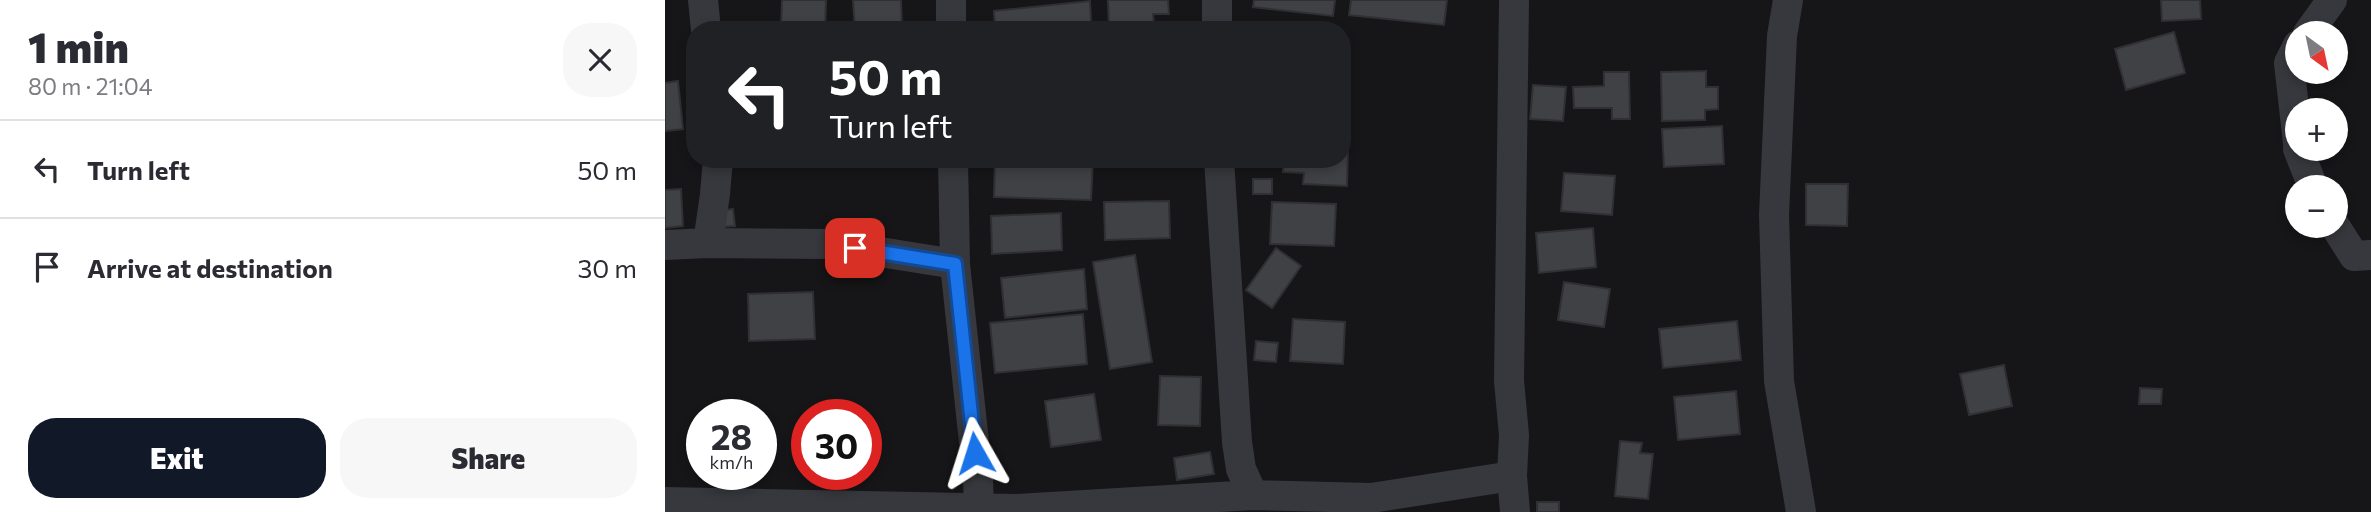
<!DOCTYPE html>
<html lang="en">
<head>
<meta charset="utf-8">
<style>
	:root { --surface:#fff; --page:#f7f7f7; --text:#2b2b33; --muted:#7c7c81; --line:#e1e1e2; --accent:#111827 }
	body { margin:0; font-family:Commissioner,sans-serif; background:var(--page); color:var(--text); height:100vh; display:flex; flex-direction:column; font-size:26px; white-space:nowrap }
	* { box-sizing:border-box; margin:0 }
	p { font-size:23px; color:var(--muted) }
	.icon { flex:none; width:38px; height:38px; fill:none; stroke:currentColor; stroke-width:2; stroke-linecap:round; stroke-linejoin:round }
	.map { position:relative; flex:1; overflow:hidden }
	.details { display:flex; flex-direction:column; background:var(--surface); width:665px }
	.details>* { flex:none }
	.guide { position:absolute; left:21px; top:21px; width:665px; height:147px; border-radius:28px; box-shadow:0 4px 10px #0003; background:#202124; color:#fff; overflow:hidden }
	.needle { width:46px; rotate:147deg }
	.buttons { position:absolute; left:1620px; top:21px; display:grid; gap:14px }
	.buttons a { display:grid; place-items:center; width:63px; height:63px; border-radius:50%; background:var(--surface); box-shadow:0 4px 10px #0003; font-size:35px }
	.speed { position:absolute; left:21px; top:399px; display:flex; gap:14px; font-size:35px; font-weight:700; text-align:center }
	.speed>* { display:grid; place-content:center; width:91px; height:91px; border-radius:50%; background:var(--surface); box-shadow:0 4px 10px #0003; line-height:1 }
	.speed small { font-size:18px; font-weight:400 }
	.speed .limit { border:10px solid #d22; background:#fff; color:#111 }
	.pin { position:absolute; display:grid; place-items:center; width:60px; height:60px; color:#fff; margin:-30px; border-radius:14px; box-shadow:0 4px 10px #0006 }
	.me { position:absolute; width:77px; margin:-38px; rotate:354deg; stroke-linejoin:round; filter:drop-shadow(0 0 5px #0008) }
	.turn { display:flex; align-items:center; gap:24px; height:147px; padding:0 28px; font-size:32px }
	.turn .icon { width:91px; height:91px; stroke-width:2.5 }
	.turn b { display:block; font-size:49px; line-height:60px }
	.round { display:grid; place-items:center; flex:none; width:74px; height:74px; border-radius:28px; background:var(--page) }
	.headline { display:flex; align-items:center; justify-content:space-between; height:119px; padding:0 28px }
	h1 { font-size:42px; font-weight:800; line-height:52px }
	.cta { display:flex; gap:14px; margin-top:auto; padding:14px 28px }
	.cta a { flex:1; height:80px; border-radius:28px; background:var(--accent); color:#fff; font-size:28px; font-weight:800; line-height:80px; text-align:center }
	.cta a+a { background:var(--page); color:var(--text) }
	ul { padding:0; list-style:none }
	li { display:flex; align-items:center; gap:21px; height:98px; padding:0 28px; border-top:2px solid var(--line) }
	li div { flex:1 }
	li b { display:block; font-size:26px }
	li em { font-style:normal }
	main { display:flex; flex:1; min-height:0 }
	.map>svg:first-child { display:block }
	.building { fill:#404145; stroke:#303034; stroke-width:2 }
	.lines { fill:none; stroke-linecap:round; stroke-linejoin:round }
	.street { stroke:#37383d; stroke-width:30 }
	.route-casing { stroke:#114b97; stroke-width:18 }
	.route { stroke:#1a73e8; stroke-width:12 }
</style>
</head>
<body>
<main>
<section class="details">
<div class="headline"><div><h1>1 min</h1><p>80 m · 21:04</p></div><a class="round"><svg class="icon" aria-label="close" viewBox="0 0 24 24"><path d="M6 6l12 12M18 6L6 18"/></svg></a></div>
<ul>
<li><svg class="icon" aria-label="left" viewBox="0 0 24 24"><path d="M17 20v-9H6M10 6l-5 5 5 5"/></svg><div><b>Turn left</b></div><em>50 m</em></li>
<li><svg class="icon" aria-label="arrive" viewBox="0 0 24 24"><path d="M6 21V4h12l-3 4 3 4H6"/></svg><div><b>Arrive at destination</b></div><em>30 m</em></li>
</ul>
<div class="cta"><a>Exit</a><a>Share</a></div>
</section>
<div class="map">
<svg width="1706" height="512" viewBox="0 0 1706 512">
	<rect width="100%" height="100%" fill="#161618"/>
	<path class="building" d="M117,0h44l-1,30h-44z
		M188,0h48l1,30h-47z
		M443,0h60l1,14h-16l1,12 -45,2z
		M589,0h81l-2,16 -80,-9z
		M686,0h96l-3,25 -95,-10z
		M1496,0h39l1,19 -39,2z
		M425,1l1,21 -71,8h-25l-1,-19z
		M1509,32l11,41 -59,17 -11,-41z
		M1041,71v16h12v22l-13,1v10l-43,1 -1,-49z
		M939,72h25l1,47h-18v-11h-38l-1,-21 31,-1z
		M13,81l5,48 -18,2v-48z
		M868,85l33,2 -3,34 -33,-2z
		M1057,126l2,38 -60,3 -2,-38z
		M677,148h6l-1,38 -44,-2 1,-11 -21,-1 1,-13h58z
		M330,159l98,1 -2,40 -97,-3z
		M899,173l51,3 -3,39 -51,-4z
		M588,179h19v15h-19z
		M1141,184h42l-1,42 -41,-1z
		M16,189l2,37 -18,2v-38z
		M504,201l1,37 -65,2 -1,-38z
		M607,202l64,2 -2,42 -64,-2z
		M68,209l2,17 -15,1 -1,-16z
		M396,213l1,37 -70,4 -1,-38z
		M928,228l3,39 -57,6 -3,-40z
		M611,248l25,18 -29,42 -26,-18z
		M470,255l17,107 -42,7 -17,-107z
		M419,269l3,40 -82,9 -4,-40z
		M899,282l46,7 -6,38 -46,-7z
		M148,292l2,47 -66,2 -1,-47z
		M418,314l4,50 -92,9 -5,-50z
		M628,319l52,3 -2,42 -53,-3z
		M1072,321l4,39 -78,8 -4,-39z
		M591,341l22,2 -2,19 -22,-2z
		M1339,365l8,41 -43,9 -9,-41z
		M495,376l41,1 -1,49 -42,-1z
		M1475,388l22,1 -1,15h-22z
		M1071,391l4,43 -62,6 -4,-43z
		M429,394l7,46 -50,7 -6,-46z
		M955,441l22,2 -2,10 13,1 -5,45 -33,-3z
		M545,452l4,22 -37,6 -3,-22z
		M872,502h22v10h-22z"/>
	<g class="lines">
		<path class="street" d="M38,0l3,30
			M286,0v30
			M849,0l-5,381 5,54 -2,41 3,36
			M1123,0l-6,36 -8,179 5,166 22,131
			M552,30v-30
			M1643,33l24,-33
			M1633,45l-9,18 9,80
			M1633,149l15,38
			M288,159l2,105 23,216 1,27
			M554,159l18,283 4,27 12,26
			M1670,226l19,30 17,-1
			M43,243l122,1 125,20
			M0,245l43,-2 7,-49 3,-35
			M0,502l351,7 237,-14 118,3 141,-22"/>
	</g>
	<g class="lines">
		<g class="route-casing">
			<path id="route" d="M190,248l100,16 20,189"/>
		</g>
		<use href="#route" class="route"/>
	</g>
</svg>
<div class="buttons">
<a><svg class="needle" viewBox="-14 -14 28 28"><path d="M0-13l5 13h-10z" fill="#e53935"/><path d="M0 13l5-13h-10z" fill="#7c7c81"/></svg></a>
<a>+</a>
<a>−</a>
</div>
<div class="speed"><div>28<small>km/h</small></div><div class="limit">30</div></div>
<div class="pin" style="left:190px;top:248px;background:#d93025"><svg class="icon" aria-label="arrive" viewBox="0 0 24 24"><path d="M6 21V4h12l-3 4 3 4H6"/></svg></div>
<svg class="me" style="left:310px;top:453px" viewBox="-20 -20 40 40"><path d="M0-17L14 15 0 8-14 15z" fill="#1a73e8" stroke="#fff" stroke-width="4"/></svg>
<div class="guide">
<div class="turn"><svg class="icon" aria-label="left" viewBox="0 0 24 24"><path d="M17 20v-9H6M10 6l-5 5 5 5"/></svg><div><b>50 m</b>Turn left</div></div>
</div>
</div>
</main>
</body>
</html>
